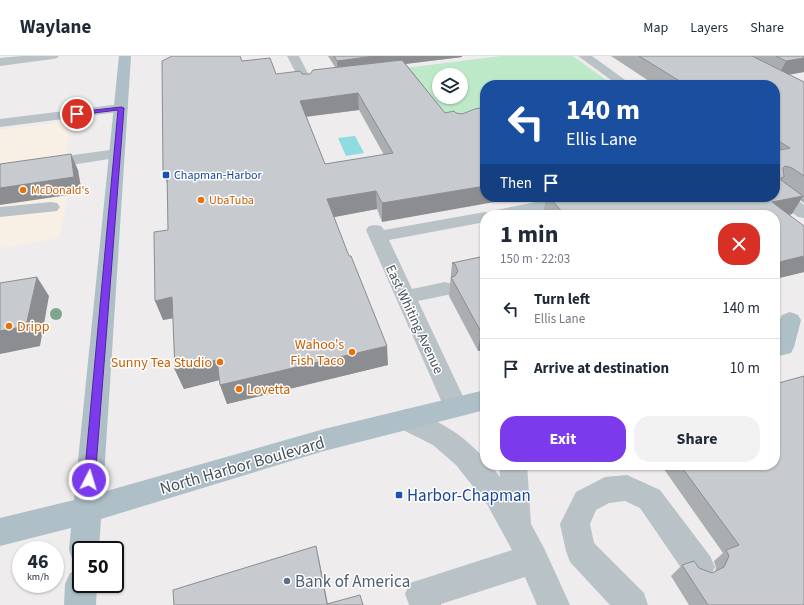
<!DOCTYPE html>
<html lang="en">
<head>
<meta charset="utf-8">
<style>
	:root { --surface:#fff; --page:#f2f2f3; --text:#1f2937; --muted:#747a83; --line:#e0e1e3; --accent:#7c3aed }
	body { margin:0; font-family:"Source Sans 3",sans-serif; background:var(--page); color:var(--text); height:100vh; display:flex; flex-direction:column; font-size:15px; white-space:nowrap }
	* { box-sizing:border-box; margin:0 }
	p { font-size:13px; color:var(--muted) }
	.icon { flex:none; width:22px; height:22px; fill:none; stroke:currentColor; stroke-width:2; stroke-linecap:round; stroke-linejoin:round }
	.map { position:relative; flex:1; overflow:hidden }
	.panel { position:absolute; left:480px; top:154px; width:300px; height:260px; display:flex; flex-direction:column; background:var(--surface); border-radius:16px; box-shadow:0 1px 3px #0004 }
	.panel>* { flex:none }
	.guide { position:absolute; left:480px; top:24px; width:300px; height:122px; border-radius:16px; box-shadow:0 1px 3px #0004; background:#1a4fa0; color:#fff; overflow:hidden }
	.tools { position:absolute; left:432px; top:12px; display:grid; gap:8px }
	.tools a { display:grid; place-items:center; width:36px; height:36px; border-radius:50%; background:var(--surface); box-shadow:0 1px 3px #0004; font-size:20px }
	.speed { position:absolute; left:12px; top:485px; display:flex; gap:8px; font-size:20px; font-weight:700; text-align:center }
	.speed>* { display:grid; place-content:center; width:52px; height:52px; border-radius:50%; background:var(--surface); box-shadow:0 1px 3px #0004; line-height:1 }
	.speed small { font-size:10px; font-weight:400 }
	.speed .limit { border:2px solid #111; border-radius:6px; background:#fff; color:#111 }
	.pin { position:absolute; display:grid; place-items:center; width:34px; height:34px; color:#fff; margin:-17px; border:2px solid #fff; border-radius:50%; box-shadow:0 1px 4px #0007 }
	.me { position:absolute; width:44px; margin:-22px; rotate:5deg; stroke-linejoin:round; filter:drop-shadow(0 0 3px #0008) }
	.turn { display:flex; align-items:center; gap:14px; height:84px; padding:0 20px; font-size:18px }
	.turn .icon { width:52px; height:52px; stroke-width:2.5 }
	.turn b { display:block; font-size:28px; line-height:34px }
	.then { display:flex; align-items:center; height:38px; padding:0 20px; background:#0003; gap:8px; font-size:15px }
	.round { display:grid; place-items:center; flex:none; width:42px; height:42px; border-radius:16px; background:var(--page) }
	.headline { display:flex; align-items:center; justify-content:space-between; height:68px; padding:0 20px }
	h1 { font-size:24px; font-weight:700; line-height:30px }
	.action { display:flex; gap:8px; margin-top:auto; padding:8px 20px }
	.action a { flex:1; height:46px; border-radius:16px; background:var(--accent); color:#fff; font-size:16px; font-weight:700; line-height:46px; text-align:center }
	.action a+a { background:var(--page); color:var(--text) }
	ul { padding:0; list-style:none }
	li { display:flex; align-items:center; gap:12px; height:60px; padding:0 20px; border-top:1px solid var(--line) }
	li div { flex:1 }
	li b { display:block; font-size:15px }
	li em { font-style:normal }
	header { display:flex; align-items:center; gap:24px; box-sizing:border-box; height:56px; padding:0 20px; background:var(--surface); border-bottom:1px solid var(--line) }
	header strong { font-size:19px }
	nav { display:flex; gap:22px; margin-inline-start:auto; font-size:14px }
	.map>svg:first-child { display:block }
	.commercial { fill:#f9f0e5 }
	.green { fill:#bde9c8; fill-rule:evenodd }
	.water { fill:#8fdbe1 }
	.lines { fill:none; stroke-linecap:round; stroke-linejoin:round }
	.minor { fill:#b8c2c7; fill-rule:evenodd }
	.major { fill:#aebfc8; fill-rule:evenodd }
	.tree { fill:#7da78b }
	.wall { fill:#abaeb1; fill-rule:evenodd }
	.shaded-wall { fill:#8b8d90 }
	.building { fill:#c7cace; stroke:#8b8d90; fill-rule:evenodd }
	.route { fill:#7c3aed; stroke:#51269a }
	.transit-dot { fill:#1a4fb4; stroke:#fff; stroke-width:1.5 }
	.food-dot { fill:#e8710a; stroke:#fff; stroke-width:1.5 }
	.service-dot { fill:#5c6f8a; stroke:#fff; stroke-width:1.5 }
	.labels { text-anchor:middle; stroke-width:3; stroke-linejoin:round; paint-order:stroke }
	.far-transit-label { font-size:12px; fill:#164399; stroke:#fff; text-anchor:start }
	.far-food-label { font-size:12px; fill:#c56008; stroke:#fff; text-anchor:start }
	.street-label { font-size:14px; fill:#465157; stroke:#fff }
	.food-label { font-size:14px; fill:#c56008; stroke:#fff; text-anchor:start }
	.near-street-label { font-size:17px; fill:#465157; stroke:#fff }
	.near-transit-label { font-size:17px; fill:#164399; stroke:#fff; text-anchor:start }
	.near-service-label { font-size:17px; fill:#4e5e75; stroke:#fff; text-anchor:start }
</style>
</head>
<body>
<header>
<strong>Waylane</strong>
<nav><a>Map</a><a>Layers</a><a>Share</a></nav>
</header>
<div class="map">
<svg width="804" height="549" viewBox="0 0 804 549">
	<rect width="100%" height="100%" fill="#eeecec"/>
	<path class="commercial" d="M72,65l-7,34 8,11 -13,72 -60,10v-118z"/>
	<path class="green" d="M501,0h72l40,29h-128v32l-37,5 -43,-54zM439,19h22v22h-22z"/>
	<path class="water" d="M355,80l9,17 -18,3 -8,-18z"/>
	<g class="lines">
		<path class="minor" d="M22,0h37l-2,2 -4,1 -53,7v-8z
			M287,0h12l15,29 -2,3h-8z
			M578,0h14l40,29h-14z
			M121,48l5,1 2,3 -2,3 -126,16v-8z
			M117,93l5,2 3,3 -3,3 -77,12 -6,-2 -2,-3 2,-3 6,-2z
			M775,130l6,1 23,18v13l-6,-1 -26,-20h3z
			M561,141h18l2,3 -2,4 -56,11h-38v7l-96,18 23,49 33,-7 7,2 3,5 -3,5 -34,7 50,106 -3,7 -9,3 -9,-3 -81,-184 3,-4 6,-1 6,1 3,4 101,-18 4,1 7,-3z
			M51,146l6,1 3,4 -3,4 -57,6v-10z
			M406,353c34,12 54,23 79,50v6h6l9,12 -1,-12h28l4,59 13,24 26,57h-33l-12,-28 -84,27v1h-32l-4,-11 5,-11 102,-33 -25,-46 -31,-39 -23,-20 -36,-18 -4,-7 4,-7z
			M627,419l33,15 50,66 5,11 -5,11 -11,5 -11,-5 -48,-70 -15,-7 -16,2 -13,7 -6,14 4,19 50,50 4,12h-38l-40,-43 -4,-11 -6,-27 16,-32 29,-15z"/>
		<path class="major" d="M119,0h12l-28,436 221,-63 161,-39v20l-161,41 -223,68 -2,31h-18v14l-8,-3 -4,-11 2,-22 -71,18v-28l74,-18z
			M790,256l8,3 3,5 -7,27 -3,6 -16,4c0,-15 -1,-29 7,-42z
			M81,512v16h16l-1,21h-32l1,-21 5,-11z"/>
	</g>
	<circle class="tree" cx="56" cy="258" r="6"/>
	<path class="wall" d="M328,0h134v1l-56,7 39,49 -63,109 -5,-13 -43,8 54,148 -161,39 -8,-24 -35,9 -9,-19 -2,-52 -10,2 5,-90 74,-169 34,13h34l25,-7zM359,54l25,45 -59,9 -19,-47z
		M611,0h193v16l-15,3 15,7v121l-4,-3 -8,14 -3,1 15,57 -29,7v-64h-230l-2,-2 3,-14 -13,2 -4,-4h246v-112h-120z
		M485,200v93l-7,2 -29,-55 3,-33z
		M661,409h114l29,140h-115l-18,-29 11,-11 17,3 13,5 3,-1 1,-4 -2,-7 9,-8z"/>
	<path class="shaded-wall" d="M375,0h87v1l-124,15 -1,-11z
		M804,2v14l-26,4 8,-15z
		M358,37l1,17 -57,7 -2,-16z
		M71,98l7,16 4,23 -82,12v-17z
		M163,115h4l2,18z
		M485,130v11h38l-141,25v-19z
		M376,135l1,18 -48,9 -2,-19z
		M803,140l-11,18 -17,4 -3,-16z
		M534,141h12v2l-13,2z
		M804,200v16l-29,7v-16z
		M37,221l12,19 -9,50 -40,8v-23z
		M172,241l8,20 -17,3 -8,-19z
		M485,275v18l-7,2 3,-19z
		M387,290l1,19 -161,39 -7,-19z
		M217,304l7,19 -40,10 -9,-19z
		M316,490l3,13 9,46h-1z"/>
	<path class="building" d="M172,0h68l2,5 28,-3 6,16 24,-3 2,3h8l3,-4 89,-10 43,53 9,-2 2,2 6,1 13,-5 10,-2v79l-103,17 -6,-12 -49,8 22,57h2l36,90 -167,39 -3,-25 -42,10 -3,-73 -17,4 -1,-69 14,-2 -1,-59h-4l-1,-110zM358,37l35,60 -68,11 -25,-63z
		M334,0h41l-38,5z
		M639,0h113l52,26v94l-12,-8 -7,-2 -2,2 1,9 -3,1v2l22,16 -31,6 32,24v30l-29,7v-48h-210l-16,-18h226v-46l15,-3 -15,-9v-54h-89z
		M776,0h28v2l-18,3z
		M71,98l3,23 -74,11v-24z
		M485,200v75l-4,1 -30,-55 4,-1 3,-5 -3,-7 -3,-1z
		M37,221l-11,49 -26,5v-48z
		M804,320v229h-96l-26,-40 12,-4 5,7 13,5 12,-6 5,-11 -3,-6 13,-5 -59,-80h95v-81z
		M316,490l11,58 33,-9 3,10h-189l-1,-15z"/>
	<path class="route" d="M121,51l3,1 -29,372 -2,4 -4,1 -4,-1 -1,-4 34,-370 -41,5 -3,-1 3,-2z"/>
	<g class="transit-dot">
		<rect x="162" y="115" width="8" height="8" rx="2"/>
		<rect x="395" y="435" width="8" height="8" rx="2"/>
	</g>
	<g class="food-dot">
		<circle cx="23" cy="134" r="4"/>
		<circle cx="201" cy="144" r="4"/>
		<circle cx="9" cy="270" r="4"/>
		<circle cx="352" cy="296" r="4"/>
		<circle cx="220" cy="306" r="4"/>
		<circle cx="239" cy="333" r="4"/>
	</g>
	<circle class="service-dot" cx="287" cy="525" r="4"/>
	<g class="labels">
		<g class="far-transit-label">
			<text x="174" y="123">Chapman-Harbor</text>
		</g>
		<g class="far-food-label">
			<text x="31" y="138">McDonald's</text>
			<text x="209" y="148">UbaTuba</text>
		</g>
		<g class="street-label">
			<text transform="translate(415 263) rotate(65)" y="5">East Whiting Avenue</text>
		</g>
		<g class="food-label">
			<text x="17" y="275">Dripp</text>
			<text x="344" y="293" text-anchor="end">Wahoo's<tspan x="344" dy="16">Fish Taco</tspan></text>
			<text x="212" y="311" text-anchor="end">Sunny Tea Studio</text>
			<text x="247" y="338">Lovetta</text>
		</g>
		<g class="near-street-label">
			<text transform="translate(242 409) rotate(-16)" y="6">North Harbor Boulevard</text>
		</g>
		<g class="near-transit-label">
			<text x="407" y="445">Harbor-Chapman</text>
		</g>
		<g class="near-service-label">
			<text x="295" y="531">Bank of America</text>
		</g>
	</g>
</svg>
<div class="tools">
<a><svg class="icon" aria-label="layers" viewBox="0 0 24 24"><path d="M12 4l9 5-9 5-9-5zM3 14l9 5 9-5"/></svg></a>
</div>
<div class="speed"><div>46<small>km/h</small></div><div class="limit">50</div></div>
<div class="pin" style="left:77px;top:58px;background:#d93025"><svg class="icon" aria-label="arrive" viewBox="0 0 24 24"><path d="M6 21V4h12l-3 4 3 4H6"/></svg></div>
<svg class="me" style="left:89px;top:424px" viewBox="-20 -20 40 40"><circle r="17" fill="#7c3aed" stroke="#fff" stroke-width="3"/><path d="M0-11L8 9 0 5-8 9z" fill="#fff"/></svg>
<div class="guide">
<div class="turn"><svg class="icon" aria-label="left" viewBox="0 0 24 24"><path d="M17 20v-9H6M10 6l-5 5 5 5"/></svg><div><b>140 m</b>Ellis Lane</div></div>
<div class="then">Then<svg class="icon" aria-label="arrive" viewBox="0 0 24 24"><path d="M6 21V4h12l-3 4 3 4H6"/></svg></div>
</div>
<section class="panel">
<div class="headline"><div><h1>1 min</h1><p>150 m · 22:03</p></div><a class="round" style="background:#d93025;color:#fff"><svg class="icon" aria-label="close" viewBox="0 0 24 24"><path d="M6 6l12 12M18 6L6 18"/></svg></a></div>
<ul>
<li><svg class="icon" aria-label="left" viewBox="0 0 24 24"><path d="M17 20v-9H6M10 6l-5 5 5 5"/></svg><div><b>Turn left</b><p>Ellis Lane</p></div><em>140 m</em></li>
<li><svg class="icon" aria-label="arrive" viewBox="0 0 24 24"><path d="M6 21V4h12l-3 4 3 4H6"/></svg><div><b>Arrive at destination</b></div><em>10 m</em></li>
</ul>
<div class="action"><a>Exit</a><a>Share</a></div>
</section>
</div>
</body>
</html>
